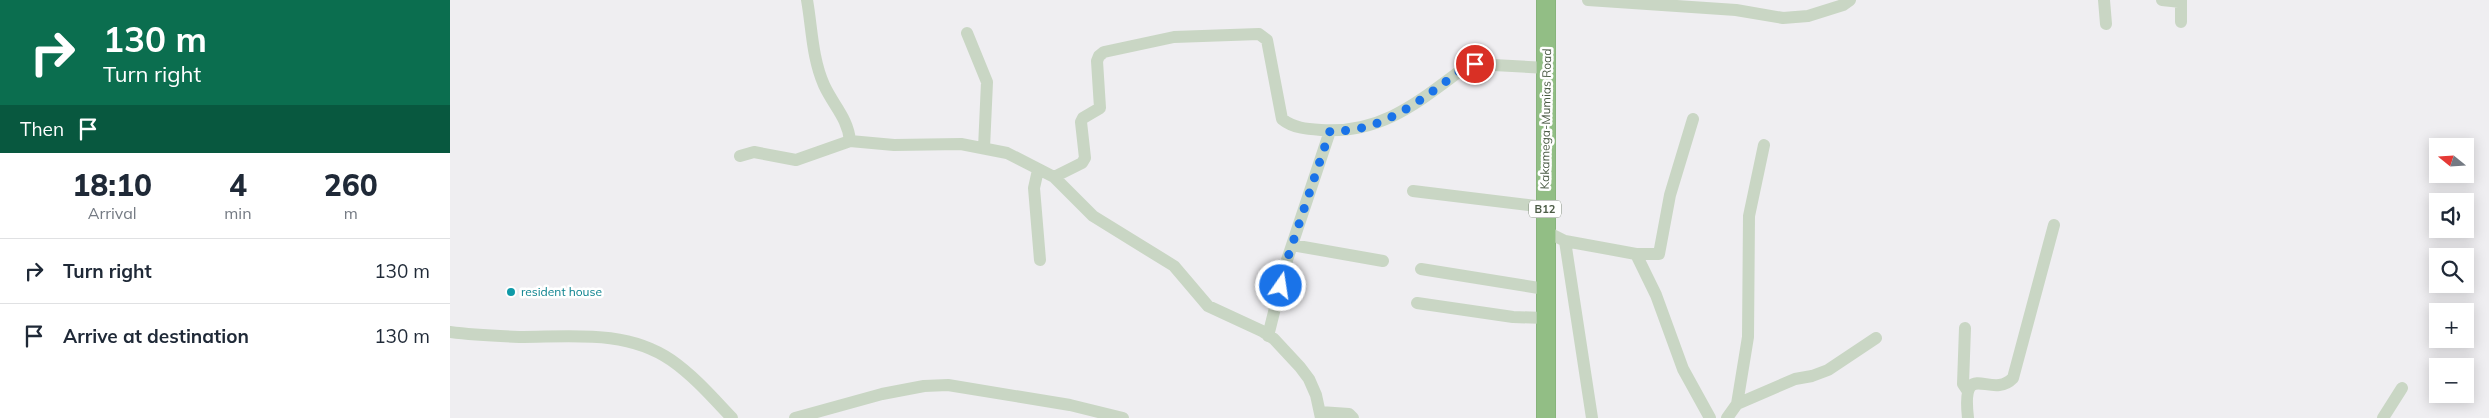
<!DOCTYPE html>
<html lang="en">
<head>
<meta charset="utf-8">
<style>
	:root { --surface:#fff; --page:#f2f2f3; --text:#1f2937; --muted:#747a83; --line:#e0e1e3 }
	body { margin:0; font-family:Mulish,sans-serif; background:var(--page); color:var(--text); height:100vh; display:flex; flex-direction:column; font-size:19px; white-space:nowrap }
	* { box-sizing:border-box; margin:0 }
	p { font-size:16px; color:var(--muted) }
	.icon { flex:none; width:28px; height:28px; fill:none; stroke:currentColor; stroke-width:2; stroke-linecap:round; stroke-linejoin:round }
	.map { position:relative; flex:1; overflow:hidden }
	.sheet { display:flex; flex-direction:column; background:var(--surface); width:450px }
	.sheet>* { flex:none }
	.hud { background:#0b6e4f; color:#fff; overflow:hidden }
	.needle { width:32px; rotate:288deg }
	.buttons { position:absolute; left:1979px; top:138px; display:grid; gap:10px }
	.buttons a { display:grid; place-items:center; width:45px; height:45px; border-radius:0px; background:var(--surface); box-shadow:0 2px 12px #0003; font-size:25px }
	.pin { position:absolute; display:grid; place-items:center; width:42px; height:42px; color:#fff; margin:-21px; border:2px solid #fff; border-radius:50%; box-shadow:0 1px 5px #0007 }
	.me { position:absolute; width:55px; margin:-28px; rotate:13deg; stroke-linejoin:round; filter:drop-shadow(0 0 4px #0008) }
	.turn { display:flex; align-items:center; gap:18px; height:105px; padding:0 20px; font-size:22px }
	.turn .icon { width:65px; height:65px; stroke-width:2.5 }
	.turn b { display:block; font-size:35px; line-height:42px }
	.then { display:flex; align-items:center; height:48px; padding:0 20px; background:#0003; gap:10px; font-size:19px }
	.eta { display:flex; justify-content:space-evenly; align-items:center; height:85px; text-align:center }
	.eta b { font-size:30px; font-weight:800; line-height:35px }
	ul { padding:0; list-style:none }
	li { display:flex; align-items:center; gap:15px; height:65px; padding:0 20px; border-top:1px solid var(--line) }
	li div { flex:1 }
	li b { display:block; font-size:19px }
	li em { font-style:normal }
	main { display:flex; flex:1; min-height:0 }
	.map>svg:first-child { display:block }
	.lines { fill:none; stroke-linecap:round; stroke-linejoin:round }
	.highway-casing { stroke:#7daa70; stroke-width:20 }
	.minor { stroke:#c9d6c4; stroke-width:12 }
	.highway { stroke:#92be85; stroke-width:19 }
	.route { stroke:#1a73e8; stroke-width:9; stroke-dasharray:0 16.2 }
	.culture-dot { fill:#0f9aa8; stroke:#fff; stroke-width:2 }
	.labels { text-anchor:middle; stroke-width:5; stroke-linejoin:round; paint-order:stroke }
	.shield { fill:#fff; stroke:#828d7e; stroke-width:1 }
	.shield-label { font-size:11px; font-weight:bold; fill:#4c5c46 }
	.street-label { font-size:12px; fill:#4c5c46; stroke:#fff }
	.culture-label { font-size:12px; fill:#0d838f; stroke:#fff; text-anchor:start }
</style>
</head>
<body>
<main>
<section class="sheet">
<div class="hud">
<div class="turn"><svg class="icon" aria-label="right" viewBox="0 0 24 24"><path d="M7 20v-9h11M14 6l5 5-5 5"/></svg><div><b>130 m</b>Turn right</div></div>
<div class="then">Then<svg class="icon" aria-label="arrive" viewBox="0 0 24 24"><path d="M6 21V4h12l-3 4 3 4H6"/></svg></div>
</div>
<div class="eta">
<div><b>18:10</b><p>Arrival</p></div>
<div><b>4</b><p>min</p></div>
<div><b>260</b><p>m</p></div>
</div>
<ul>
<li><svg class="icon" aria-label="right" viewBox="0 0 24 24"><path d="M7 20v-9h11M14 6l5 5-5 5"/></svg><div><b>Turn right</b></div><em>130 m</em></li>
<li><svg class="icon" aria-label="arrive" viewBox="0 0 24 24"><path d="M6 21V4h12l-3 4 3 4H6"/></svg><div><b>Arrive at destination</b></div><em>130 m</em></li>
</ul>
</section>
<div class="map">
<svg width="2039" height="418" viewBox="0 0 2039 418">
	<rect width="100%" height="100%" fill="#efeef1"/>
	<g class="lines">
		<g class="highway-casing">
			<path id="highway" d="M1096,418v-418"/>
		</g>
		<path class="minor" d="M357,0c5,28 5,58 17,85 9,20 24,33 26,56l44,4 67,-1 46,9 47,24 39,39 81,50 34,40 54,25 12,8 26,28 9,12 7,16 5,23
			M1138,0l148,10 47,8 25,-2 35,-11 7,-5
			M1654,0l2,24
			M1712,0l19,2
			M1731,0v22
			M517,33l20,49 -3,66
			M1243,119l-23,76 -11,59h-23l20,41 27,74 27,49
			M290,156l14,-4 42,8 54,-19
			M588,170l-4,18 6,72
			M604,177l28,-14 3,-5 -4,-36 2,-4 17,-10 -3,-47 2,-5 5,-4 70,-15 85,-3 8,6 15,79c11,9 25,10 39,11 61,4 97,-28 143,-62l11,-4 72,4
			M963,191l132,16
			M1095,231l20,10 27,177
			M1115,241l71,13
			M842,245l91,16
			M971,269l124,20
			M967,303l96,14 32,1
			M1515,328l-2,56 4,6
			M0,332c23,3 46,4 69,5 51,0 107,-8 152,23 23,16 42,38 61,58
			M818,336l19,-76 43,-129
			M1287,404l58,-25 17,-3 16,-6 48,-32
			M870,412l29,2 4,4
			M345,418l87,-24 42,-8 24,-1 122,20 53,13
			M1277,418l10,-14 11,-67 1,-121 15,-71
			M1518,418c-7,-62 23,-17 45,-40l41,-153
			M1933,418l19,-30"/>
		<use href="#highway" class="highway"/>
	</g>
	<g class="lines">
		<path class="route" d="M831,286l6,-26 43,-129c54,2 93,-33 134,-63l11,-4"/>
	</g>
	<circle class="culture-dot" cx="61" cy="292" r="5"/>
	<g class="labels">
		<rect class="shield" x="1079" y="200.5" width="32" height="17" rx="4"/>
		<g class="shield-label">
			<text x="1095" y="213">B12</text>
		</g>
		<g class="street-label">
			<text transform="translate(1096 119) rotate(-89)" y="4">Kakamega-Mumias Road</text>
		</g>
		<g class="culture-label">
			<text x="71" y="296">resident house</text>
		</g>
	</g>
</svg>
<div class="buttons">
<a><svg class="needle" viewBox="-14 -14 28 28"><path d="M0-13l5 13h-10z" fill="#e53935"/><path d="M0 13l5-13h-10z" fill="#747a83"/></svg></a>
<a><svg class="icon" aria-label="sound" viewBox="0 0 24 24"><path d="M4 9h4l5-4v14l-5-4H4zM17 9q2 3 0 6"/></svg></a>
<a><svg class="icon" aria-label="search" viewBox="0 0 24 24"><circle cx="10" cy="10" r="6"/><path d="M15 15l6 6"/></svg></a>
<a>+</a>
<a>−</a>
</div>
<div class="pin" style="left:1025px;top:64px;background:#d93025"><svg class="icon" aria-label="arrive" viewBox="0 0 24 24"><path d="M6 21V4h12l-3 4 3 4H6"/></svg></div>
<svg class="me" style="left:831px;top:286px" viewBox="-20 -20 40 40"><circle r="17" fill="#1a73e8" stroke="#fff" stroke-width="3"/><path d="M0-11L8 9 0 5-8 9z" fill="#fff"/></svg>
</div>
</main>
</body>
</html>
